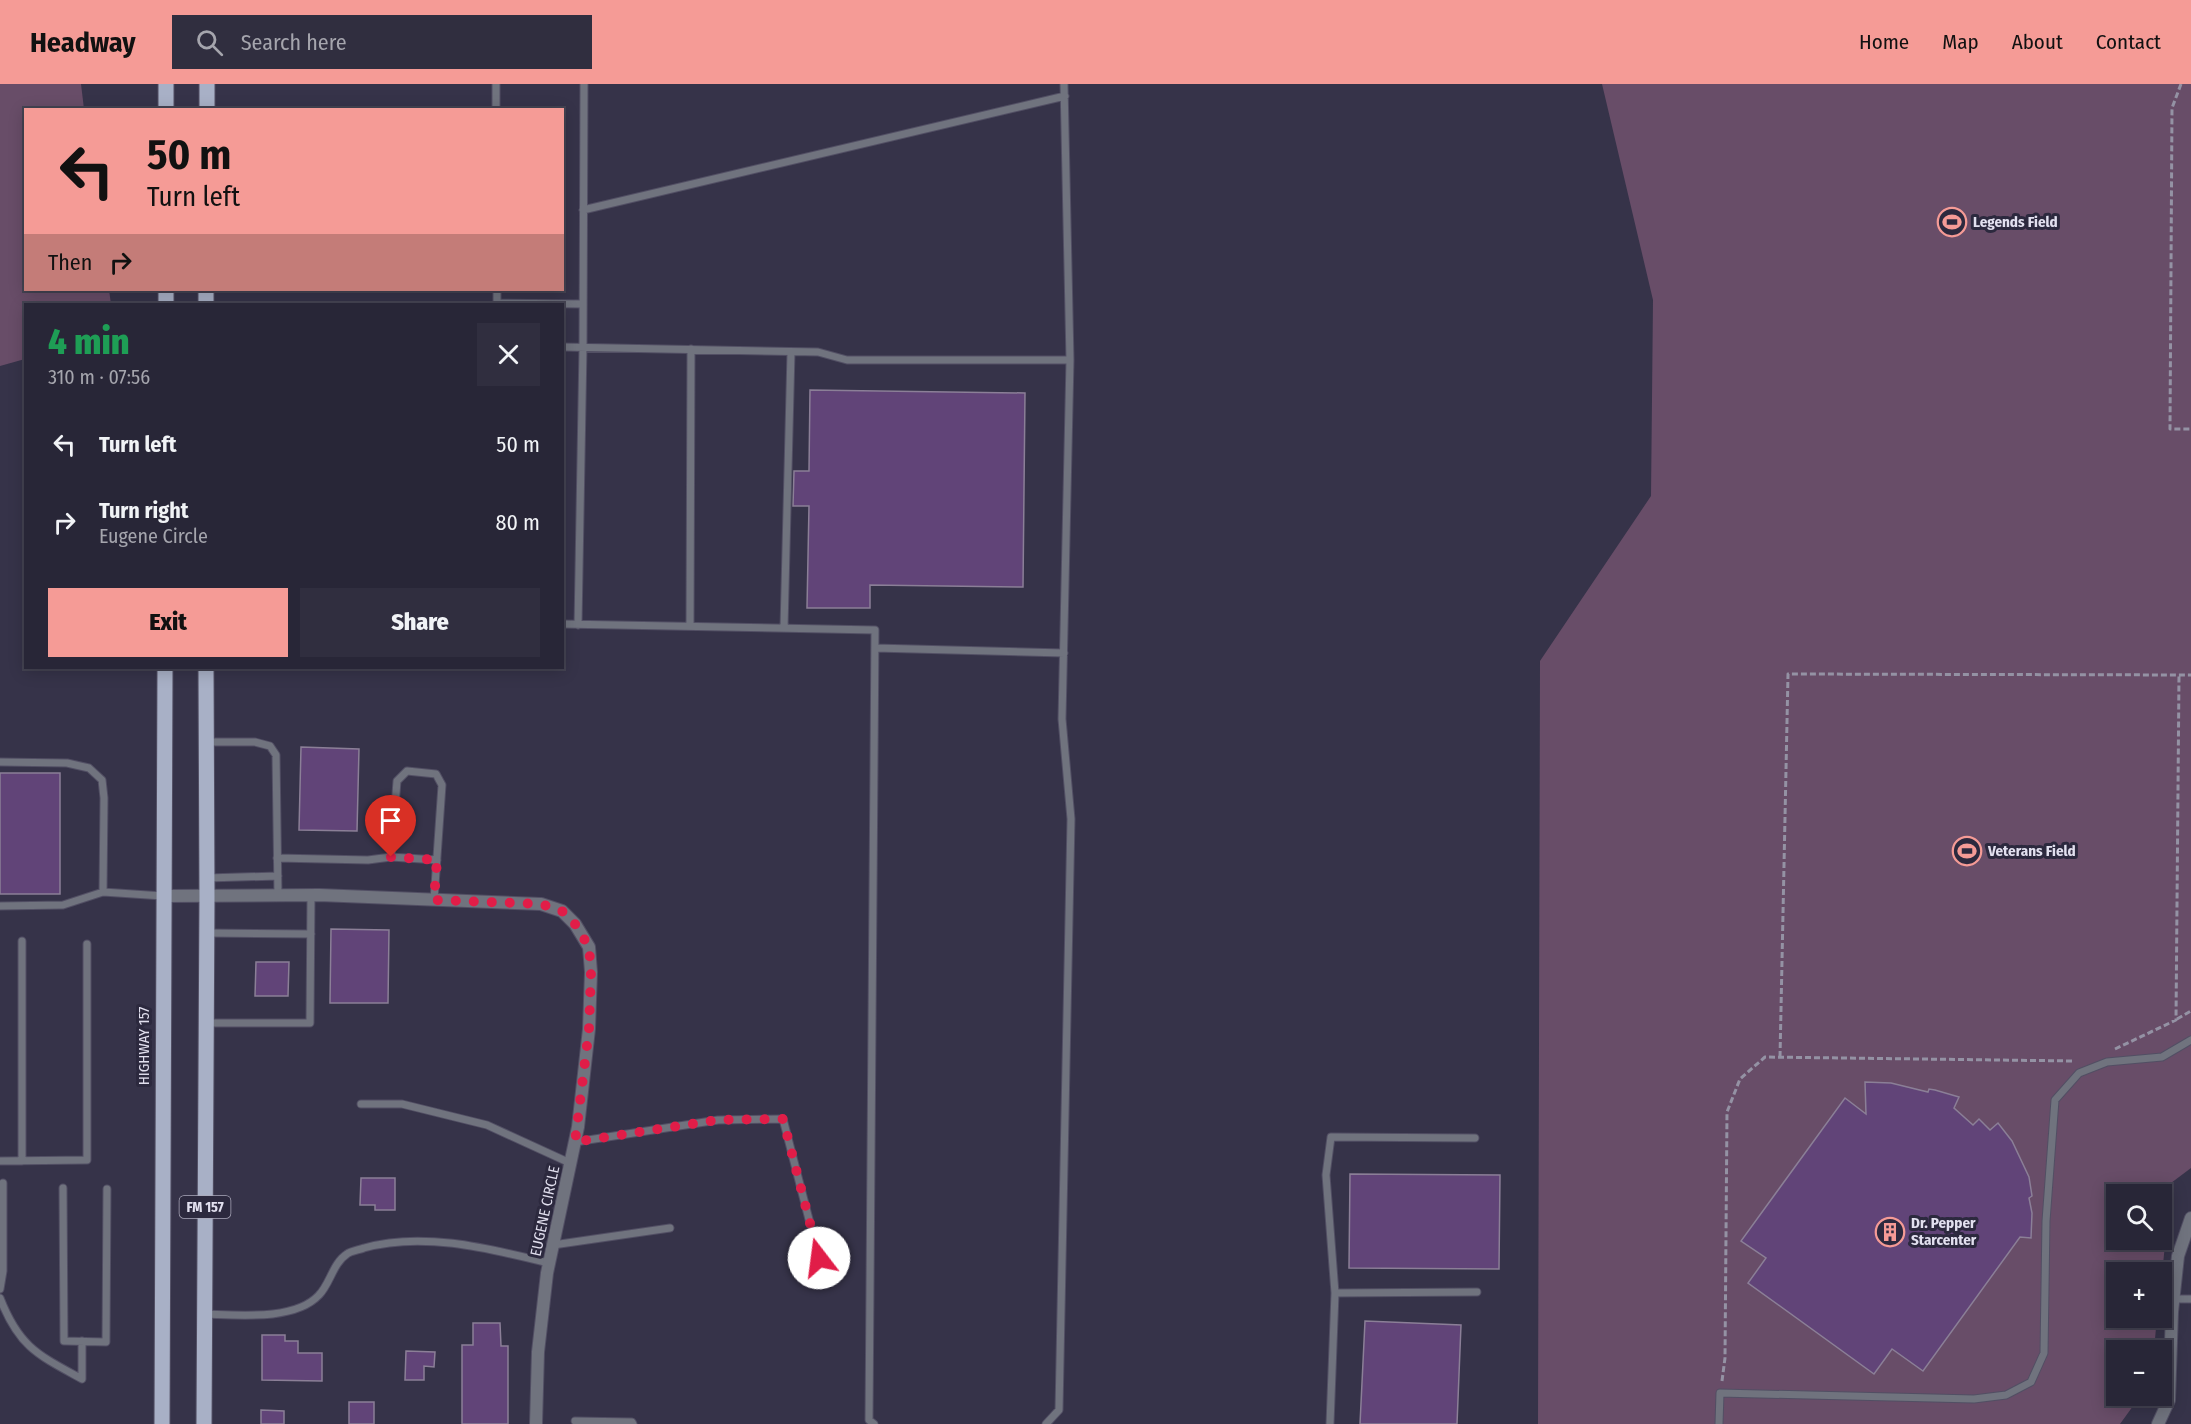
<!DOCTYPE html>
<html lang="en">
<head>
<meta charset="utf-8">
<style>
	:root { --surface:#282637; --page:#302e3f; --text:#f1f3f6; --muted:#a5a5ad; --line:#444352; --accent:#f59b96 }
	body { margin:0; font-family:"Fira Sans Condensed",sans-serif; background:var(--page); color:var(--text); height:100vh; display:flex; flex-direction:column; font-size:22px; white-space:nowrap }
	* { box-sizing:border-box; margin:0 }
	p { font-size:20px; color:var(--muted) }
	.icon { flex:none; width:33px; height:33px; fill:none; stroke:currentColor; stroke-width:2; stroke-linecap:round; stroke-linejoin:round }
	.map { position:relative; flex:1; overflow:hidden }
	.drawer { position:absolute; left:24px; top:219px; width:540px; height:366px; display:flex; flex-direction:column; background:var(--surface); border-radius:0px; box-shadow:0 3px 15px #0003,0 0 0 2px var(--line) }
	.drawer>* { flex:none }
	.guide { position:absolute; left:24px; top:24px; width:540px; height:183px; border-radius:0px; box-shadow:0 3px 15px #0003,0 0 0 2px var(--line); background:#f59b96; color:#111; overflow:hidden }
	.controls { position:absolute; left:2106px; top:1100px; display:grid; gap:12px }
	.controls a { display:grid; place-items:center; width:66px; height:66px; border-radius:0px; background:var(--surface); box-shadow:0 3px 15px #0003,0 0 0 2px var(--line); font-size:30px }
	.pin { position:absolute; display:grid; place-items:center; width:51px; height:51px; color:#fff; margin:-62px -26px; border-radius:50% 50% 50% 0; rotate:-45deg; box-shadow:0 0 6px #0007 }
	.pin .icon { rotate:45deg }
	.me { position:absolute; width:66px; margin:-33px; rotate:345deg; stroke-linejoin:round; filter:drop-shadow(0 0 4px #0008) }
	.turn { display:flex; align-items:center; gap:21px; height:126px; padding:0 24px; font-size:27px }
	.turn .icon { width:78px; height:78px; stroke-width:2.5 }
	.turn b { display:block; font-size:42px; line-height:51px }
	.then { display:flex; align-items:center; height:57px; padding:0 24px; background:#0003; gap:12px; font-size:22px }
	.round { display:grid; place-items:center; flex:none; width:63px; height:63px; border-radius:0px; background:var(--page) }
	.head { display:flex; align-items:center; justify-content:space-between; height:102px; padding:0 24px }
	h1 { font-size:36px; font-weight:800; line-height:45px; color:#1e9e55 }
	.cta { display:flex; gap:12px; margin-top:auto; padding:12px 24px }
	.cta a { flex:1; height:69px; border-radius:0px; background:var(--accent); color:#111; font-size:24px; font-weight:800; line-height:69px; text-align:center }
	.cta a+a { background:var(--page); color:var(--text) }
	ul { padding:0; list-style:none }
	li { display:flex; align-items:center; gap:18px; height:78px; padding:0 24px }
	li div { flex:1 }
	li b { display:block; font-size:22px }
	li em { font-style:normal }
	header { display:flex; align-items:center; gap:36px; box-sizing:border-box; height:84px; padding:0 30px; background:var(--accent); color:#111 }
	header strong { font-size:28px }
	nav { display:flex; gap:33px; margin-inline-start:auto; font-size:21px }
	.search { width:420px; height:54px; background:var(--page); display:flex; align-items:center; gap:15px; box-sizing:border-box; padding:0 21px; border-radius:0px; color:var(--muted); font-size:22px }
	.map>svg:first-child { display:block }
	.green { fill:#684d68; fill-rule:evenodd }
	.building { fill:#614478; stroke:#8b7f97; stroke-width:1.5 }
	.lines { fill:none; stroke-linecap:round; stroke-linejoin:round }
	.service-casing { stroke:#524f64; stroke-width:9 }
	.minor-casing { stroke:#524f64; stroke-width:14 }
	.tertiary-casing { stroke:#524f64; stroke-width:14 }
	.primary-casing { stroke:#524f64; stroke-width:17 }
	.path { stroke:#9492a4; stroke-width:3; stroke-dasharray:6 3; stroke-linecap:butt }
	.service { stroke:#70737e; stroke-width:7 }
	.minor { stroke:#70737e; stroke-width:12 }
	.tertiary { stroke:#70737e; stroke-width:12 }
	.primary { stroke:#a8b0c6; stroke-width:15 }
	.route { stroke:#e11d48; stroke-width:10; stroke-dasharray:0 18 }
	.labels { text-anchor:middle; stroke-width:6; stroke-linejoin:round; paint-order:stroke }
	.shield { fill:#2c293e; stroke:#aba9ba; stroke-width:1.5 }
	.shield-label { font-size:14px; font-weight:bold; fill:#e2e0ef }
	.poi-label { font-size:15px; font-weight:bold; fill:#e2e0ef; stroke:#2c293e; text-anchor:start }
	.street-label { font-size:15px; fill:#e2e0ef; stroke:#2c293e }
</style>
</head>
<body>
<header>
<strong>Headway</strong>
<div class="search"><svg class="icon" aria-label="search" viewBox="0 0 24 24"><circle cx="10" cy="10" r="6"/><path d="M15 15l6 6"/></svg>Search here</div>
<nav><a>Home</a><a>Map</a><a>About</a><a>Contact</a></nav>
</header>
<div class="map">
<svg width="2191" height="1340" viewBox="0 0 2191 1340">
	<rect width="100%" height="100%" fill="#363349"/>
	<path class="green" d="M0,0h81l3,25 -58,1v180h83l2,14h-85l-1,55 -25,7z
		M1602,0h589v1084l-20,15 -9,92v-3h-46v45h41l-3,33h-38v45h25l-21,29h-582l2,-763 111,-165 2,-196zM2116,1110h46v45h-46z"/>
	<path class="building" d="M810,306l215,3 -2,194 -153,-2v23h-63l2,-102h-16l1,-35h15z
		M301,663l58,2 -2,82 -58,-1z
		M0,689h60v121h-60z
		M331,845l58,1 -1,73h-58z
		M256,878h33l-1,34h-33z
		M1865,998l26,1 37,9 1,-3 6,1 24,7 -5,11 19,17 6,-6 11,11 8,-7 14,18 17,36 3,19 -3,2 3,15 -1,25 -11,-1 -97,134 -31,-22 -18,25 -126,-91 18,-25 -25,-17 104,-143 21,16z
		M1350,1090l150,1 -1,94 -150,-1z
		M361,1094h34v32h-20v-5h-15z
		M1365,1237l96,4 -4,99h-97z
		M473,1239h27l1,23h7v78h-46v-79h11z
		M262,1251h23v6h13v12h24v28l-60,-1z
		M406,1267l29,1 -1,15 -10,-1v14h-19z
		M349,1318h25v22h-25z
		M261,1326l23,1v13h-23z"/>
	<g class="lines">
		<g class="service-casing">
			<path id="service" d="M496,0v26
				M1064,0l6,276
				M583,126l482,-114
				M497,206v13l86,1
				M562,263l256,5 29,8h223l-8,359 9,100 -12,591 -13,14
				M562,540l313,6 -6,790 5,4
				M578,541l5,-278 1,-263
				M690,542l1,-277
				M784,544l7,-276
				M875,564l189,5
				M206,658h49l15,4 6,9 2,140
				M0,678l67,1 22,5 13,12 2,18 -1,94 60,4
				M391,773l46,3
				M277,774l91,2 23,-3 6,-76 10,-10 29,3 6,11 -8,115
				M207,794l71,-2
				M0,822l63,-1 40,-13
				M207,849l104,1
				M207,939h103l1,-128
				M361,1020h41l85,21 83,38
				M575,1058l143,-22 65,-1 36,139
				M0,1077l87,-1v-216
				M22,1077v-220
				M63,1104l1,153 42,1 1,-153
				M553,1161l117,-17
				M0,1205l3,-18v-88
				M1335,1209l142,-1
				M0,1214c19,49 38,57 82,81v-38
				M2174,1215h17
				M205,1230c33,1 90,7 114,-19 11,-11 14,-32 28,-41 4,-3 12,-4 17,-6 59,-17 127,1 185,15
				M575,1337l57,1 1,2
				M1330,1340l5,-131 -9,-118 5,-38 144,1
				M1719,1340l1,-31 254,6 32,-4 25,-13 13,-29 2,-132 9,-121 24,-27 28,-11 55,-5 29,-17"/>
		</g>
		<g class="minor-casing">
			<path id="minor" d="M163,812l156,-1 222,9 21,7 13,13 14,23 2,25 -2,57 -11,98 -31,146 -9,79 -2,72"/>
		</g>
		<g class="tertiary-casing">
			<path id="tertiary" d="M2158,1340l11,-24 3,-88 6,-56 13,-38"/>
		</g>
		<g class="primary-casing">
			<path id="primary" d="M166,26v-26
				M207,26v-26
				M166,220v-14
				M206,220v-14
				M162,1340l3,-756
				M204,1340l3,-528 -1,-228"/>
		</g>
		<path class="path" d="M2181,0l-9,24 -2,321h21
			M2177,935l14,-8
			M2115,965l61,-29 3,-345
			M1780,973l8,-383 403,1
			M1722,1297l3,-23 2,-246 13,-33 25,-22 310,4"/>
		<use href="#service" class="service"/>
		<use href="#minor" class="minor"/>
		<use href="#tertiary" class="tertiary"/>
		<use href="#primary" class="primary"/>
	</g>
	<g class="lines">
		<path class="route" d="M391,773l46,3 -3,40 107,4 21,7 13,13 14,23 2,25 -2,57 -14,113 143,-22 65,-1 36,139"/>
	</g>
	<defs>
		<g id="stadium-ring" transform="scale(1.5)"><circle r="9.5" fill="#2c293e" stroke="#f59b96" stroke-width="1.5"/><path d="M0-5a6.5 5 0 1 0 0 10a6.5 5 0 1 0 0-10ZM-3.5-1.8h7v3.6h-7Z" fill="#f59b96"/></g>
		<g id="building-ring" transform="scale(1.5)"><circle r="9.5" fill="#2c293e" stroke="#f59b96" stroke-width="1.5"/><path d="M-4-6H4V6H1V3H-1V6H-4ZM-2.5-4.3h1.7v1.8h-1.7ZM.8-4.3h1.7v1.8H.8ZM-2.5-1h1.7V.8h-1.7ZM.8-1h1.7V.8H.8Z" fill="#f59b96"/></g>
	</defs>
	<g fill-rule="evenodd">
		<use href="#stadium-ring" x="1952" y="138"/>
		<use href="#stadium-ring" x="1967" y="767"/>
		<use href="#building-ring" x="1890" y="1148"/>
	</g>
	<g class="labels">
		<rect class="shield" x="179.5" y="1112" width="51" height="22" rx="4.5"/>
		<g class="shield-label">
			<text x="205" y="1128">FM 157</text>
		</g>
		<g class="poi-label">
			<text x="1973" y="143">Legends Field</text>
			<text x="1988" y="772">Veterans Field</text>
			<text x="1911" y="1144">Dr. Pepper<tspan x="1911" dy="17">Starcenter</tspan></text>
		</g>
		<g class="street-label">
			<text transform="translate(144 962) rotate(-90)" y="5">HIGHWAY 157</text>
			<text transform="translate(545 1127) rotate(-78)" y="5">EUGENE CIRCLE</text>
		</g>
	</g>
</svg>
<div class="controls">
<a><svg class="icon" aria-label="search" viewBox="0 0 24 24"><circle cx="10" cy="10" r="6"/><path d="M15 15l6 6"/></svg></a>
<a>+</a>
<a>−</a>
</div>
<div class="pin" style="left:391px;top:773px;background:#d93025"><svg class="icon" aria-label="arrive" viewBox="0 0 24 24"><path d="M6 21V4h12l-3 4 3 4H6"/></svg></div>
<svg class="me" style="left:819px;top:1174px" viewBox="-20 -20 40 40"><circle r="19" fill="#fff"/><path d="M0-13L10 11 0 6-10 11z" fill="#e11d48"/></svg>
<div class="guide">
<div class="turn"><svg class="icon" aria-label="left" viewBox="0 0 24 24"><path d="M17 20v-9H6M10 6l-5 5 5 5"/></svg><div><b>50 m</b>Turn left</div></div>
<div class="then">Then<svg class="icon" aria-label="right" viewBox="0 0 24 24"><path d="M7 20v-9h11M14 6l5 5-5 5"/></svg></div>
</div>
<section class="drawer">
<div class="head"><div><h1>4 min</h1><p>310 m · 07:56</p></div><a class="round"><svg class="icon" aria-label="close" viewBox="0 0 24 24"><path d="M6 6l12 12M18 6L6 18"/></svg></a></div>
<ul>
<li><svg class="icon" aria-label="left" viewBox="0 0 24 24"><path d="M17 20v-9H6M10 6l-5 5 5 5"/></svg><div><b>Turn left</b></div><em>50 m</em></li>
<li><svg class="icon" aria-label="right" viewBox="0 0 24 24"><path d="M7 20v-9h11M14 6l5 5-5 5"/></svg><div><b>Turn right</b><p>Eugene Circle</p></div><em>80 m</em></li>
</ul>
<div class="cta"><a>Exit</a><a>Share</a></div>
</section>
</div>
</body>
</html>
